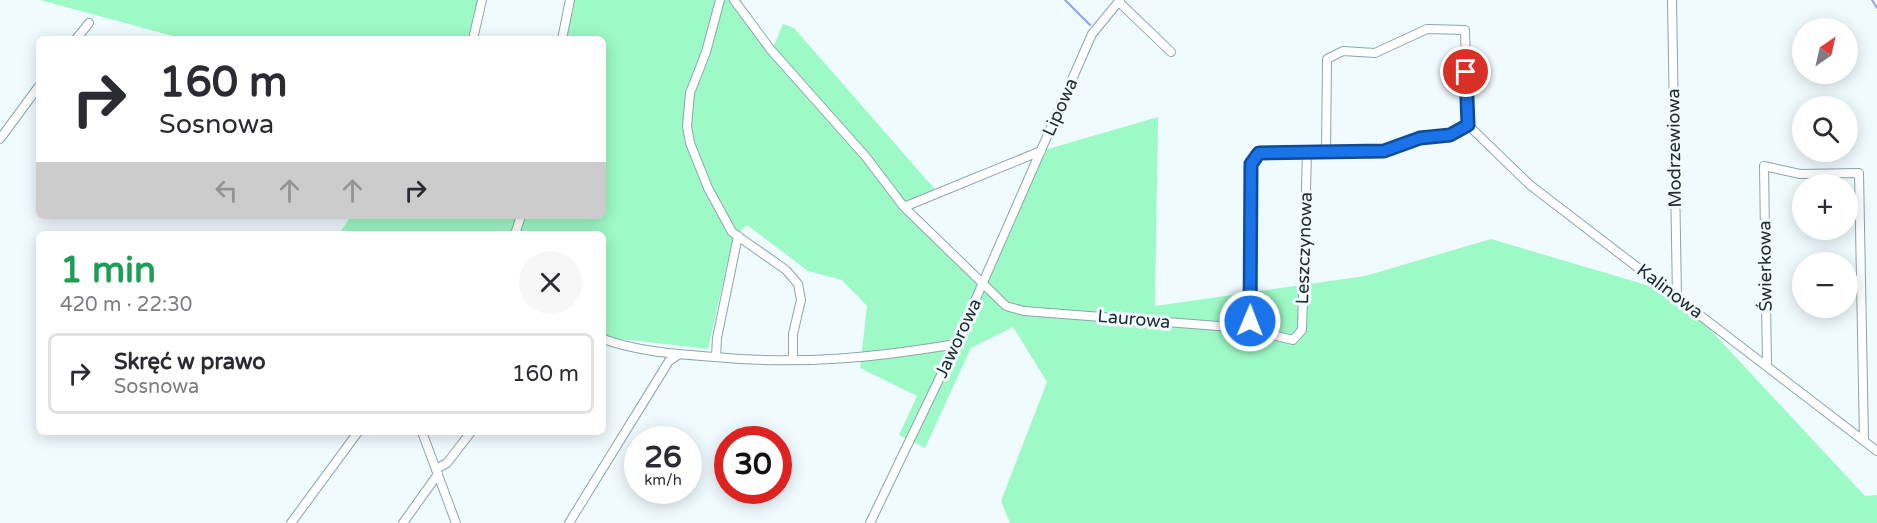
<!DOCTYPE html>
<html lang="pl">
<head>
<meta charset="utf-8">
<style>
	:root { --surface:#fff; --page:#f7f7f7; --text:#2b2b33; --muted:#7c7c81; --line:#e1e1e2 }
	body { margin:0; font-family:"Varela Round",sans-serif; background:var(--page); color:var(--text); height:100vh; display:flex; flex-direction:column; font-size:22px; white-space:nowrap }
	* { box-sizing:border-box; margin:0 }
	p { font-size:20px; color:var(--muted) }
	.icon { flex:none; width:33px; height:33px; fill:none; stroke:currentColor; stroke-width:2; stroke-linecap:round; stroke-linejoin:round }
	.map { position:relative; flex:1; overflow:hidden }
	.side { position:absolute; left:36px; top:231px; width:570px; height:204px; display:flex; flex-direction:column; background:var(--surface); border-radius:9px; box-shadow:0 3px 15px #0003 }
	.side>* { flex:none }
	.hud { position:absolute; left:36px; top:36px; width:570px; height:183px; border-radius:9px; box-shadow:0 3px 15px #0003; background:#fff; color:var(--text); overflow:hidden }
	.needle { width:39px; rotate:34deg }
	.buttons { position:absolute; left:1792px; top:18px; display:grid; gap:12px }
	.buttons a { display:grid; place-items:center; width:66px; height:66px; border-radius:50%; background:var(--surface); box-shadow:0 3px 15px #0003; font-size:30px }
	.speed { position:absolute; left:624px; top:426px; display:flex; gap:12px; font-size:30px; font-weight:700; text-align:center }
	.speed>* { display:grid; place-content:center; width:78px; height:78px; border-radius:50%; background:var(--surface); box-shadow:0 3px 15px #0003; line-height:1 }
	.speed small { font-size:15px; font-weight:400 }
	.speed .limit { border:9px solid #d22; background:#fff; color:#111 }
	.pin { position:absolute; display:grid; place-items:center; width:51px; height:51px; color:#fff; margin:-26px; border:3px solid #fff; border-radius:50%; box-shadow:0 2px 6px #0007 }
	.me { position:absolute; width:66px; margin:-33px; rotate:1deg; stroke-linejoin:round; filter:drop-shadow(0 0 4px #0008) }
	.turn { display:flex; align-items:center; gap:21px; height:126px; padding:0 24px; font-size:27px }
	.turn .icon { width:78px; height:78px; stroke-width:2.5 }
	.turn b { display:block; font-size:42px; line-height:51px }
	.lanes { display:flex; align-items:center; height:57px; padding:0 24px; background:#0003; justify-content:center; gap:30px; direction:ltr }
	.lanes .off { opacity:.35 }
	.round { display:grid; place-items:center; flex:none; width:63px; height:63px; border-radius:32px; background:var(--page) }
	.head { display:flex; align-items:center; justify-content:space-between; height:102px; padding:0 24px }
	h1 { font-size:36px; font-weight:700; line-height:45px; color:#1e9e55 }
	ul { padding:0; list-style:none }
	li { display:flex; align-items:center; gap:18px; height:81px; margin:0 12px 9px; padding:0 12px; border:3px solid var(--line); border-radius:9px }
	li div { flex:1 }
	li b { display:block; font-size:22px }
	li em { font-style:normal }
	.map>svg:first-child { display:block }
	.green { fill:#9df9c6 }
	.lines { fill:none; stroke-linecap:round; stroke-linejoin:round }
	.stream { stroke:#909ff2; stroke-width:2 }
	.street-casing { stroke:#8aa5ad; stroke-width:10 }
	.street { stroke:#fff; stroke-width:8 }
	.route-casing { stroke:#114b97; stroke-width:15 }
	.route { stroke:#1a73e8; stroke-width:10 }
	.labels { text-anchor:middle; stroke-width:6; stroke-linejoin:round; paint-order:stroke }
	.street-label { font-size:18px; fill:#222d30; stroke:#f0fbff }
</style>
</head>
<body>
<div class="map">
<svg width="1877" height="523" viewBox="0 0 1877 523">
	<rect width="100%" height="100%" fill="#f0fbff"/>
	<path class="green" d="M40,0h438l-7,39h-287z
		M569,0h165l38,50 11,-26 11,4 145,166 -34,13 77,78 59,-134 117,-34 -3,189 210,-30 126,-37 186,55 188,202 12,-1v28h-867l-9,-22 46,-119 -34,-55 -42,21 -46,100 -26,-13 18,-39 -57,-28 7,-62 -25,-26 -34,-9 -61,-46 -14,13 -25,111 -105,-12v-103h-88l6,-18h82v-177h-43z
		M351,216h168l-6,18h-174z"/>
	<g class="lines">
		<path class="stream" d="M1065,0l25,25
			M1872,0l5,8"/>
		<g class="street-casing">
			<path id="street" d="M720,0l-14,52 -16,41 -3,33 3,17 18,45 24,44 54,38 12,14 3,16 -8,34v26
				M734,0l37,50 95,107 38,50 102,99 18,5 220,17 49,12 9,-10 5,-177
				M1672,0l5,297
				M1119,2l52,50
				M76,39l13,-16
				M473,39l9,-39
				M562,39l8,-39
				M1468,125l62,60 347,266
				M0,139l39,-53
				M1326,152l1,-93 16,-8 32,2 52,-24 38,1 3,95
				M904,207l137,-56
				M515,234l6,-18
				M1244,328l6,-7 1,-158 8,-10 125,-2 36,-13 30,-3 18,-10
				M603,339c37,13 73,15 112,18 86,8 157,1 241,-13
				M716,357l1,-19 21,-102
				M1767,366l-3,-200 36,8 59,-1 5,268
				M422,432l34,91
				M436,469l11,-6 24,-31
				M291,523l67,-91
				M403,523l35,-49
				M569,523l100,-162 9,-6
				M870,523l86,-179 136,-310 28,-34"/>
		</g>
		<use href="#street" class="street"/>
	</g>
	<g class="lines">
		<g class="route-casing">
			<path id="route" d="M1250,321l1,-157 8,-11 125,-2 36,-13 30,-3 18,-10 -2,-53"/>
		</g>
		<use href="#route" class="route"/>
	</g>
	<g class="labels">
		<g class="street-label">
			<text transform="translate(1060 107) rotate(-66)" y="6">Lipowa</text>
			<text transform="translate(1674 148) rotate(-91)" y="6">Modrzewiowa</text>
			<text transform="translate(1304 248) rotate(-88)" y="6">Leszczynowa</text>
			<text transform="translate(1765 266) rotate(-91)" y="6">Świerkowa</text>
			<text transform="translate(1670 291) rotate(37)" y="6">Kalinowa</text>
			<text transform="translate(1134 319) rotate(5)" y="6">Laurowa</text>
			<text transform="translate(958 338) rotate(-65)" y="6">Jaworowa</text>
		</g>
	</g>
</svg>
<div class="buttons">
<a><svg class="needle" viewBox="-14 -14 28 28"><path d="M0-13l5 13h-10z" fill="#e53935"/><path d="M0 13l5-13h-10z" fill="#7c7c81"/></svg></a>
<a><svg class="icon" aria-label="search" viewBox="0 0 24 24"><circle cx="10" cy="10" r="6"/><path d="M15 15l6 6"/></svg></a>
<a>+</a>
<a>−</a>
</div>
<div class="speed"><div>26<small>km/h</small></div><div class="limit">30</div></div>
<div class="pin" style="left:1466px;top:72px;background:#d93025"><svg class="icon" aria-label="arrive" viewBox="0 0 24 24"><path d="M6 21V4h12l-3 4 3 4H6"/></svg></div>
<svg class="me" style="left:1250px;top:321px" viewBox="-20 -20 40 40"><circle r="17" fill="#1a73e8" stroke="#fff" stroke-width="3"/><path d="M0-11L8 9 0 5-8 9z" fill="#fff"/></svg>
<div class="hud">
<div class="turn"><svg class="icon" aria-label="right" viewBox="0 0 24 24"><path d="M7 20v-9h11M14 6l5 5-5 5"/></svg><div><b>160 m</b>Sosnowa</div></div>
<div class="lanes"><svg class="icon off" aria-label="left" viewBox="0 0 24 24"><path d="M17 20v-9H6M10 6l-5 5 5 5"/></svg><svg class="icon off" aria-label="ahead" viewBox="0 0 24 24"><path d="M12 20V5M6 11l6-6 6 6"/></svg><svg class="icon off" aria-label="ahead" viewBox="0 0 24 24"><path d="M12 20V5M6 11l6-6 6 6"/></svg><svg class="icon" aria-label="right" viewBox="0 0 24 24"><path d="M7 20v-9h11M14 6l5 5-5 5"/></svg></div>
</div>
<section class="side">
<div class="head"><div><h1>1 min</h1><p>420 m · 22:30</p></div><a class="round"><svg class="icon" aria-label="close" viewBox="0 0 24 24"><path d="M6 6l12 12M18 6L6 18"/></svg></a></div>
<ul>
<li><svg class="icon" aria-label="right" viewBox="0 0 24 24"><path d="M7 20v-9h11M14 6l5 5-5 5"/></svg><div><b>Skręć w prawo</b><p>Sosnowa</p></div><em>160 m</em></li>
</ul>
</section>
</div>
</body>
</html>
